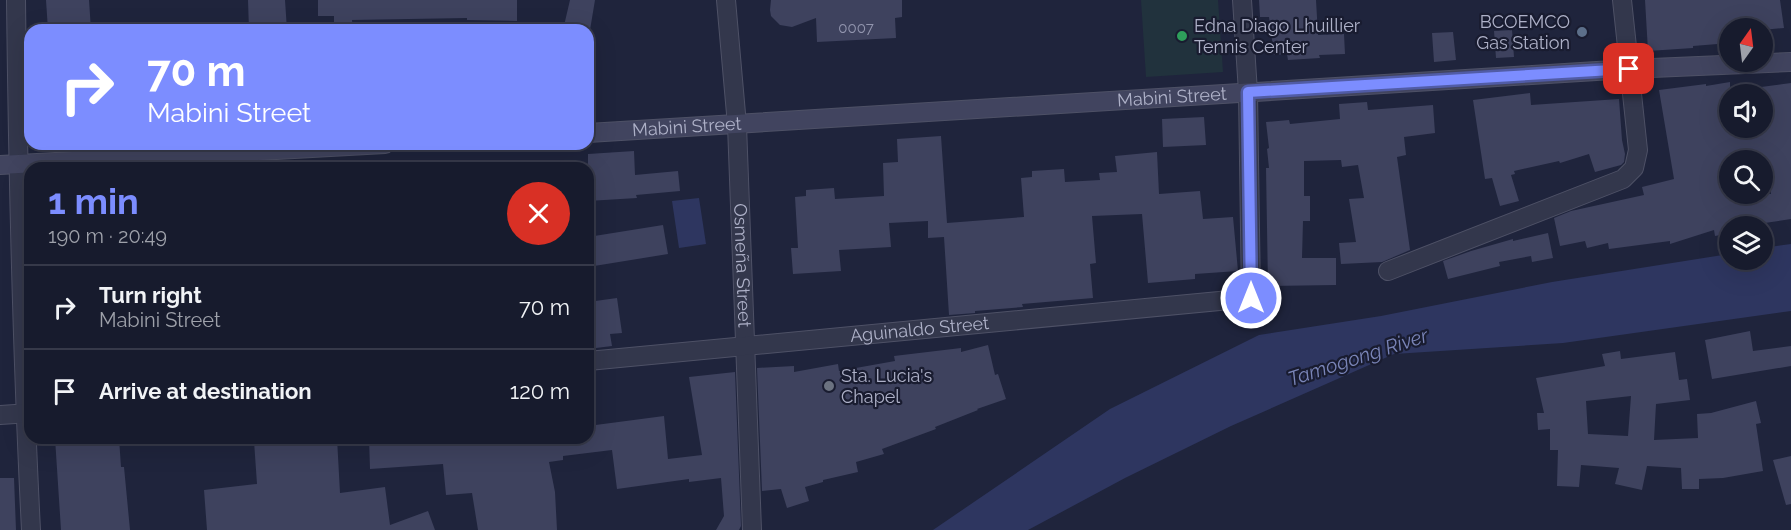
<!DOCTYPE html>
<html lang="en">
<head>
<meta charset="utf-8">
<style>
	:root { --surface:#171b2d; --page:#242839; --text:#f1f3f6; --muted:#9ea1aa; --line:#363949; --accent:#7c8dff }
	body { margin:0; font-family:Raleway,sans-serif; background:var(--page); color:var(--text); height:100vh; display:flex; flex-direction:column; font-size:22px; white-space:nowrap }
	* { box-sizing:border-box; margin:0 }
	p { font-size:20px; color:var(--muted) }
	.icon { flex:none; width:33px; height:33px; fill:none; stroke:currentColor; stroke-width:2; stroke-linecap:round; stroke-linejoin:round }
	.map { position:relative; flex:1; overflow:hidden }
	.details { position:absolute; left:24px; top:162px; width:570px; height:282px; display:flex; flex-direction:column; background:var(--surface); border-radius:18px; box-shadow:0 6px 24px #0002,0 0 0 2px var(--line) }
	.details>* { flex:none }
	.guide { position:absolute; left:24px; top:24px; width:570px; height:126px; border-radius:18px; box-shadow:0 6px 24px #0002,0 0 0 2px var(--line); background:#7c8dff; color:#fff; overflow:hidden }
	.needle { width:39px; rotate:14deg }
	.fabs { position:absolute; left:1719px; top:18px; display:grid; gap:12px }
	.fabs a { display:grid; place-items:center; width:54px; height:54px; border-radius:50%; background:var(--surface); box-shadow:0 6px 24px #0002,0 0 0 2px var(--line); font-size:30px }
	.pin { position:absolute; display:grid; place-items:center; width:51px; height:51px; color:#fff; margin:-26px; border-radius:12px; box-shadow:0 3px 9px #0006 }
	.me { position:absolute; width:66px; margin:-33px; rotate:0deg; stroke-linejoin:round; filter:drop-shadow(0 0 4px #0008) }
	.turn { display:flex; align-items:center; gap:21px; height:126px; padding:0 24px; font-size:27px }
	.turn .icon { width:78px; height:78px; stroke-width:2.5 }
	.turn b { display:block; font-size:42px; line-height:51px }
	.round { display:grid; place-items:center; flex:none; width:63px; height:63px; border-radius:32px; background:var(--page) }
	.overview { display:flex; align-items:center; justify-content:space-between; height:102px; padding:0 24px }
	h1 { font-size:36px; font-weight:700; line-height:45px; color:var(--accent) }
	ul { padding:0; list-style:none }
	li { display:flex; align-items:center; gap:18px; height:84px; padding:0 24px; border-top:2px solid var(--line) }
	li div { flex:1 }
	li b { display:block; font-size:22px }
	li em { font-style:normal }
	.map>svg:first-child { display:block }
	.green { fill:#21323d }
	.water { fill:#2e3660 }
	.building { fill:#3e425e; fill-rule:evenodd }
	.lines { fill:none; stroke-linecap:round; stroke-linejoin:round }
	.street-casing { stroke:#4e5166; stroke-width:20 }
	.secondary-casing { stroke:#4e5166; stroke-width:20 }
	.street { stroke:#33374c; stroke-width:18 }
	.secondary { stroke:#41445f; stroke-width:18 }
	.route-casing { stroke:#515ca6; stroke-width:15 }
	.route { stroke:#7c8dff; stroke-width:10 }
	.service-dot { fill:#5c6f8a; stroke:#191c30; stroke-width:2 }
	.leisure-dot { fill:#2e9e5b; stroke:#191c30; stroke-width:2 }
	.worship-dot { fill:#6b7280; stroke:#191c30; stroke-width:2 }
	.labels { text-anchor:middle; stroke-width:4.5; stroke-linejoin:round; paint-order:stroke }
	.number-label { font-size:15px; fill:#9295ae }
	.poi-label { font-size:18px; fill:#aeb1c8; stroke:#191c30; text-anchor:start }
	.street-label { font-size:18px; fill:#aeb1c8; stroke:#191c30 }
	.water-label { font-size:20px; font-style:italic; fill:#7a85b8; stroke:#191c30 }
</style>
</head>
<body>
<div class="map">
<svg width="1791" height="530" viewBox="0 0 1791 530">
	<rect width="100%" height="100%" fill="#1f243c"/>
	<path class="green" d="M1141,0h77l5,72 -77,5z"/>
	<path class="water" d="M699,198l7,46 -27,4 -7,-47z
		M1791,244v67l-228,32 -169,11 -163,72 -106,52 -97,52h-95l177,-121 149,-74 122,-19 171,-34 177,-28 1,6h32l1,-12z"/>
	<path class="building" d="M46,0h43l2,30h-43z
		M248,0h37l2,30h-38z
		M318,0h199v21l-50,-1v-2l-115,2 1,10h-19v-14h-16z
		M570,0h25l-5,30h-27z
		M771,0h131v17l-7,1 1,20 -79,4 -1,-24 -24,9 -12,-2 -9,-9 -1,-6z
		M1259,0h57l2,35 26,-1 1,20 -26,1 1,3 -32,2 -1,-6 -13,1 -5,-38h-9z
		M1645,0h135l4,28 -22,2v-2h-32v15l-37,3v2l-45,3z
		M1512,30l2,27 -18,1 -2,-27z
		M1453,32l3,28 -22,2 -2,-29z
		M1730,82v46h35l-4,-41 30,-4v136l-26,4v3h-35v7l-15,3 -1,-6 -44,14v-3l-61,8 -1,-6 -21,5 -2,-7 -25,5 -6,-28 17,-7 73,-16 -2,-8 32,-8 -15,-89 47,-6v2zM1730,160h39l2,34h-41z
		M1530,93l1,12 88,-6 3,41 3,14 -1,8 -3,3 -26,7 -6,-18 -29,9 -1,-2 -45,10 1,3 -4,1 8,26 -19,5 -8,-28 -7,1 -12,-79z
		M1367,102l1,8 65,-5 2,28 -31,4 2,18 -9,2 13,93 -28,12 -41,2 -2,-21 17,-1 -7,-43 15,-1 -6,-33 -16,2 -1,-7 -37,1v35h6v25h-7l-1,37h34v27l-68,1 -2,-118h3l-2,-19 2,-1 -3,-26 23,-2 1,4 50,-5 -1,-15z
		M1204,117l2,28 -43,2 -1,-28z
		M941,136l6,87 77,-6 -3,-39 11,-1v-6l32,-2 1,13 35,-2 -1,-7 18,-1 -2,-16 42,-4 2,42 41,-3 3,28 30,-2 5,54 -43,3v5l-47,4 -6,-69 -50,2 4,47 -6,1 3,34 -71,6 1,3 -48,4v2l-26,2 -5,-78 -16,1v-17l-39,2 2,24 -52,3 2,21 -48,3 -2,-26h7l-3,-51 11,-1v-6l28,-2 1,11 49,-3 -1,-33 15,-1 -1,-23z
		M634,151l1,24 43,-4 2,20 -44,4 1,3 -49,3v-47z
		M663,225l5,29 -80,13v-30z
		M1548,233l5,25 -21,4 -1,-6 -32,6 1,4 -52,13 -5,-18 28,-10 42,-12v2z
		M617,298l5,35 -12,1 2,12 -24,3v-47z
		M1750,331l3,20 38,-5v20l-79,13 -7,-39z
		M988,345l7,30 3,-1 8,25 -29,10 1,1 -43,17 1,2 -54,20 2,5 -28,8 2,10 -35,8v2l-18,5 4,14 -22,7 -6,-19 -19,2 -5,-123 37,-2v6l44,-8 1,7 56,-10 -1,-5 67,-8v4z
		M1620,351l1,8 54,-7 4,28 8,-1 3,21 -34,4 -2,36 44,-2 -1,-24 14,-1 45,-12 5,22 -5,1 7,47 -40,7 -24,1v10h-17l-1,-21 -34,-2 -5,24 -27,-6 4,-16 -38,-3 -2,22 -22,-1 1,-36h-8v-21l-12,1 -1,-17h7l-8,-35 69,-12 -3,-12zM1631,396l-3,40 -40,-2 -2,-33z
		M735,372l6,154 -2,4h-23l8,-14 -3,-38 -32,4v-3l-72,10 -5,-39 -49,6v4l-14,2 6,30 2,38h-79l-6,-37 -26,2 -3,-31 -73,5 -1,-31h91v4l34,-4h94v-12l76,-10 4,43 34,-4 -13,-78z
		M55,438h64l2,29h3l6,63h-69z
		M270,438h67l3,55 45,-6 5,38 38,-14 7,19h-228l-3,-40 53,-6 -3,-43 16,-1z
		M1791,456v48l-5,1 -13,-45z
		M0,478h14l2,52h-16z"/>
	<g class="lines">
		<g class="street-casing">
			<g id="street">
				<path d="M16,0c2,177 6,353 15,530"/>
				<path id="s1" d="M726,0l11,125 15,405"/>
				<path d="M1388,271l235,-92 11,-11 4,-18 -16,-150"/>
				<path id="s2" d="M588,361l663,-63 -3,-206 -6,-92"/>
				<path d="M0,415l30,-2"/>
			</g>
		</g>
		<g class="secondary-casing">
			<g id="secondary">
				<path id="s3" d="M588,133l1041,-64 162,-7"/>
				<path d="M0,165l385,-21"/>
			</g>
		</g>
		<use href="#street" class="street"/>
		<use href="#secondary" class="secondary"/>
	</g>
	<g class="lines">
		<g class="route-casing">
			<path id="route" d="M1251,298l-3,-206 381,-23"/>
		</g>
		<use href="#route" class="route"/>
	</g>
	<circle class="service-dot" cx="1582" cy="32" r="6"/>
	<circle class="leisure-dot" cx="1182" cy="36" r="6"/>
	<circle class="worship-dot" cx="829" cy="386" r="6"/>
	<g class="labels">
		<g class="number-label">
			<text x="856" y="33">0007</text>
		</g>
		<g class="poi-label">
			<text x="1570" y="28" text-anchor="end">BCOEMCO<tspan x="1570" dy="21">Gas Station</tspan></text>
			<text x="1194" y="32">Edna Diago Lhuillier<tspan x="1194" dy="21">Tennis Center</tspan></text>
			<text x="841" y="382">Sta. Lucia's<tspan x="841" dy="21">Chapel</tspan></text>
		</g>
		<g class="street-label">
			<text dy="6" stroke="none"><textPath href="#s3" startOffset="585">Mabini Street</textPath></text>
			<text dy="6" stroke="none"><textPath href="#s3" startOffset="99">Mabini Street</textPath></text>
			<text dy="6" stroke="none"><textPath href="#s1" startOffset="266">Osmeña Street</textPath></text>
			<text dy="6" stroke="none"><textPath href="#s2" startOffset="333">Aguinaldo Street</textPath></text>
		</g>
		<g class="water-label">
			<text transform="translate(1358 357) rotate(-18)" y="7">Tamogong River</text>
		</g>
	</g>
</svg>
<div class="fabs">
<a><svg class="needle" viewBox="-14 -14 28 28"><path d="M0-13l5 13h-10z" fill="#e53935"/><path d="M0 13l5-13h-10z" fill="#9ea1aa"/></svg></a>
<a><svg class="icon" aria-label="sound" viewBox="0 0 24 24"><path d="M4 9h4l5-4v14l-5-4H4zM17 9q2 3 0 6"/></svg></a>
<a><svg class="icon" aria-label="search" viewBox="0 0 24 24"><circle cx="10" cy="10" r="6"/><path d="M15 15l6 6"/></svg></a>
<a><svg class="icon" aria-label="layers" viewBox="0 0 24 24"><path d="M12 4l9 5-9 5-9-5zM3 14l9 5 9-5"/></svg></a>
</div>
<div class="pin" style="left:1629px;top:69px;background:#d93025"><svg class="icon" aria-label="arrive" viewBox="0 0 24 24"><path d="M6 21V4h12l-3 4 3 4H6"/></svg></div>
<svg class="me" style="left:1251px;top:298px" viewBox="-20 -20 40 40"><circle r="17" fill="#7c8dff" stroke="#fff" stroke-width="3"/><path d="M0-11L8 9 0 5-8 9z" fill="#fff"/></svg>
<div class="guide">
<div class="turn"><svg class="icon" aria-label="right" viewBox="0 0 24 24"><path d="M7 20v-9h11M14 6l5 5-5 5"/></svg><div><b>70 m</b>Mabini Street</div></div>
</div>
<section class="details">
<div class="overview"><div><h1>1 min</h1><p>190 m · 20:49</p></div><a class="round" style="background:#d93025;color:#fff"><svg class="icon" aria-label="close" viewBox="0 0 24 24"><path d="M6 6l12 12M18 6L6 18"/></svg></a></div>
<ul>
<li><svg class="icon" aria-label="right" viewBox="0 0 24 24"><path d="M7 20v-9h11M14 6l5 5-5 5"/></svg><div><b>Turn right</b><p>Mabini Street</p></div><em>70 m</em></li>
<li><svg class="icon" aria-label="arrive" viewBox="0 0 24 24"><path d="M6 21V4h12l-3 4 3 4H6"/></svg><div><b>Arrive at destination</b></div><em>120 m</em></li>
</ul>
</section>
</div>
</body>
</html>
